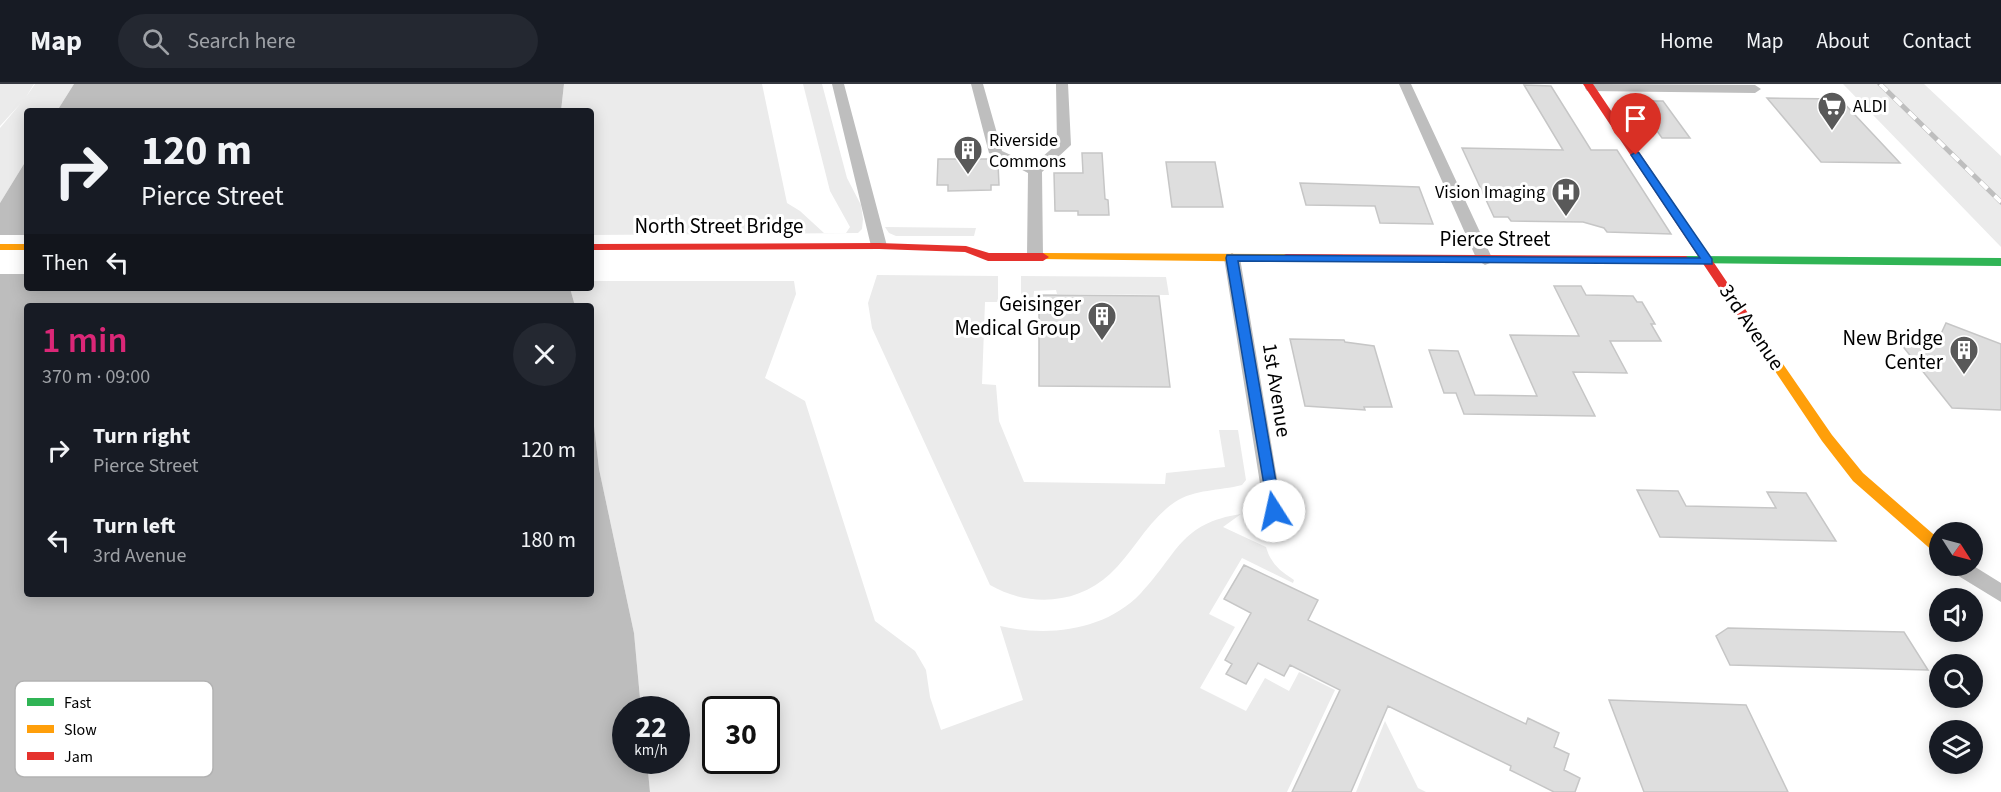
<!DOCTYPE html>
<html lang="en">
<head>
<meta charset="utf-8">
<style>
	:root { --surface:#171b24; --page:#242831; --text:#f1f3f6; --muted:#9ea1a6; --line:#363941; --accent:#db2777 }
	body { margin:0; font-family:"Source Sans 3",sans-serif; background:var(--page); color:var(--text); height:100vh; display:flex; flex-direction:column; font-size:22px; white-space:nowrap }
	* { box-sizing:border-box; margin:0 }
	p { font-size:20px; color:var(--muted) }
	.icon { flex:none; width:33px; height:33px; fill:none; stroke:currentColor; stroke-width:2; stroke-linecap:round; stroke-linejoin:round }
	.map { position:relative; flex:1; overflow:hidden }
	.panel { position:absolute; left:24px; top:219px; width:570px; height:294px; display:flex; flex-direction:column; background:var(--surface); border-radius:6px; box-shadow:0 3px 15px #0003 }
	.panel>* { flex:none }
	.top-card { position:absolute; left:24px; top:24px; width:570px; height:183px; border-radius:6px; box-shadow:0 3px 15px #0003; background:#171b24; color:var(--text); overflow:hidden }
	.needle { width:39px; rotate:126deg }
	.fabs { position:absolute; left:1929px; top:438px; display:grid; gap:12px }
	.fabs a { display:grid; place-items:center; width:54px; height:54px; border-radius:50%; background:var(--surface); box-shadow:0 3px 15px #0003; font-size:30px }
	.speed { position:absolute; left:612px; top:612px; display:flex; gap:12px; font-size:30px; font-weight:700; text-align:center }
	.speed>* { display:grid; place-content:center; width:78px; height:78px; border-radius:50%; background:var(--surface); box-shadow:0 3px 15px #0003; line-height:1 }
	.speed small { font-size:15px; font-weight:400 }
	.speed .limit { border:3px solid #111; border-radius:9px; background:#fff; color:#111 }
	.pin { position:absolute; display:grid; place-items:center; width:51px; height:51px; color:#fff; margin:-62px -26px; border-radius:50% 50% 50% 0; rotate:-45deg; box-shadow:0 0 6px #0007 }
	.pin .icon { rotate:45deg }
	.me { position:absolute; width:66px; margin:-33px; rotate:350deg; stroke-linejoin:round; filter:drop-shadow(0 0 4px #0008) }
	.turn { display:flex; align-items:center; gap:21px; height:126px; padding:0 18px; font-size:27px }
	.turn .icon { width:78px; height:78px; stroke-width:2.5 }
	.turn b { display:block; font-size:42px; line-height:51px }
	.then { display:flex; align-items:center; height:57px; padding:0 18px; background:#0003; gap:12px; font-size:22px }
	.round { display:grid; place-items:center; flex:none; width:63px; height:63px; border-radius:32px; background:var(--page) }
	.summary { display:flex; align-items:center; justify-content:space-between; height:102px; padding:0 18px }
	h1 { font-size:36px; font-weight:600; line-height:45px; color:var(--accent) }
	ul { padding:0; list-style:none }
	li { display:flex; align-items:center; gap:18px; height:90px; padding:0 18px }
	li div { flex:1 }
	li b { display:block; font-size:22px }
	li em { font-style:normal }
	header { display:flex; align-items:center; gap:36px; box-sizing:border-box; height:84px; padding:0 30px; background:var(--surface); border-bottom:2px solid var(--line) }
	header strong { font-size:28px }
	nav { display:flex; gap:33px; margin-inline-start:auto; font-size:21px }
	.search { width:420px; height:54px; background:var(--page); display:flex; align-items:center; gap:15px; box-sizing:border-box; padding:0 21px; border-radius:33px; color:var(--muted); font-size:22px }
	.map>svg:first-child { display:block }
	.green { fill:#ebebeb; fill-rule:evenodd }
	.water { fill:#bdbdbd }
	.pier { fill:#fff }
	.building { fill:#dedede; stroke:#c6c6c6; stroke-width:1.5 }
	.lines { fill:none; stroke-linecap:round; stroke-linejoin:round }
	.street { fill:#bebebe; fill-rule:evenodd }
	.fast { fill:#30b455; fill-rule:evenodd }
	.slow { fill:#ff9f0a; fill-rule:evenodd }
	.jam { fill:#e5322d; fill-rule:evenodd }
	.rail-casing { stroke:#bebebe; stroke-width:5 }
	.rail { stroke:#fff; stroke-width:4; stroke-dasharray:10; stroke-linecap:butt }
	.route { fill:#1a73e8; stroke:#114b97; stroke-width:1.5 }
	.labels { text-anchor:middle; stroke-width:6; stroke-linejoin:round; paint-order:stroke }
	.far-poi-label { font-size:18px; fill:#000; stroke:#fff; text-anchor:start }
	.street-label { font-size:21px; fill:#000; stroke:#fff }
	.poi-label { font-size:21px; fill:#000; stroke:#fff; text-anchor:end }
	.key { fill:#fff; stroke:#b2b2b2; stroke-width:1.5 }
	.key-label { font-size:16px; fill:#000 }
</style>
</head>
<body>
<header>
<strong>Map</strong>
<div class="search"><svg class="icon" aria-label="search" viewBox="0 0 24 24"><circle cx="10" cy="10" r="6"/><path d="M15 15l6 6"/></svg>Search here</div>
<nav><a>Home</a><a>Map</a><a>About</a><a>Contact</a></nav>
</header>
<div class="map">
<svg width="2001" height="708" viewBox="0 0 2001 708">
	<rect width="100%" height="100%" fill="#fff"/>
	<path class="green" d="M0,0h34l-8,13 9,-13h39l-17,27h-30v48l-27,44v-75l21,-25 -21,23z
		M564,0h198l25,119 13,8 24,22h22l4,-6 -20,-36 -27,-107h19l25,94 14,27 2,14 -1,10 -4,4 -267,2v-124h-30z
		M1843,0h81l77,72v91z
		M885,143l91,1 -2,8h-78l-7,-3z
		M877,191l121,1v26h-13l-3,82 14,1 3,36 25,61 141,2 1,-11 59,-6 -6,-37h19l8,50 -4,5c-23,6 -47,4 -67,17 -27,18 -42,51 -65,72 -33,31 -82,33 -120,11l-118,-257 -4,-25z
		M1021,192l145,1 3,18 -112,-1 -1,-4 -22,1 -1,11h-12z
		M591,197h203l2,13 -31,84 40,23 70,220 40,30 11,19 4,27 11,33 82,-30 -23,-74c48,11 105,5 141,-33 37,-39 39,-70 100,-79l-18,13 43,20c5,17 14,24 28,33l-1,3 -51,-25 -33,56 26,13 -35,61 46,23 19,-33 24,13 10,-19 36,18 -48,102h-637l-3,-31 29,-1v-50l-35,-1 -7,-76 -35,-164 -8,-69v-94h-16l-5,-18h21zM716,626h50v50h-50z
		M1385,637l33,67 8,4h-70z"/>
	<path class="water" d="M74,0h490l-3,27h-504z
		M27,75v129h543l5,18h-548v288h564v-194l8,69 35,164 7,76 -15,1v50l21,1 3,31h-650v-589z"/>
	<path class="pier" d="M0,151h27v39h-27z"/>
	<path class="building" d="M1524,1l27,1 40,64h26l54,84 -64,-2 -3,-4 -21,-6 -72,-1 -3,-4h-14l-32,-69 101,2z
		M1767,14l73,1 60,64 -79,-1z
		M1636,17h27l27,37h-28z
		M1082,69h20l3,46 3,1 1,15h-31v-4h-23l-1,-38h29z
		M938,75h51v5h9l1,21h-8v5l-43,1v-6h-11z
		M1166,78h49l8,45h-51z
		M1300,99l119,4 14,37 -53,-1 -5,-17 -69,-1z
		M1554,202h27l5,9 47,1 4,6h5l13,22h-4l10,17h-51l17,32 -54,-1 22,44 -131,-2 -8,-21h-12l-15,-43 29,1 17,44 62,1 -27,-61 69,1z
		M1039,211l120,1 11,91 -131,-1z
		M1946,239l55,21v66l-49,-2 -59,-74h45l2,2z
		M1290,255l54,1 1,2 29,4 18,61h-28l1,3 -60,-4z
		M1637,406l41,1 8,15 90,2 -9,-16 39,1 30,48 -176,-4z
		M1244,481l74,35 -10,20 218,104 2,-6 31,15 -5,14 15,7 -5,16 16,8 -5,14h-21l-44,-22 1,-4 -123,-60 -37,86h-59l48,-102 -50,-25 -6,11 -26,-13 -12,21 -20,-10 6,-10 -7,-4 26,-47 -27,-14z
		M1728,544l176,4 24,38 -198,-5 -14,-29z
		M1609,616l137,5 42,87h-144z"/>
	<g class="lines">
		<path class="street" d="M832,0h12l43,162 -3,3h-10l-3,-3z
			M971,0h12l19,67 31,14 24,-21 -1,-60h12l3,61 -29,27 1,85 -3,3h-10l-3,-3 1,-84 -39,-20z
			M1399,0h12l82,176 -3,3 -5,2 -8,-5z
			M1591,0l164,1 6,4 -6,4 -168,-2 -2,-3 2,-3z
			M1232,169l8,5 40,238 10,34 -3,5 -7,3 -7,-3 -11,-39 -38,-238z
			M1972,481l29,18v19l-49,-30 -3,-6z"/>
		<path class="fast" d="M1686,172l315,2v8l-319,-3 -2,-3z"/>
		<path class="slow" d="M0,160h27v6h-27z
			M1043,169l243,1 6,4 -6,4 -247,-3v-4z
			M1752,240l4,1 76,110 31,38 77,67v15l-5,-2 -82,-72 -31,-40 -74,-110 -2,-3 2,-3z"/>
		<path class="jam" d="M1583,0h10l163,241 2,3 -2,3h-8z
			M879,159l87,3 23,7h54l6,4 -6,4h-55l-23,-9 -86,-3 -288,1v-6z
			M1286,170l400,2 6,4 -6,4 -404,-4v-4z"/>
		<g class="rail-casing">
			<path id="rail" d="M1880,0l121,118"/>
		</g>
		<use href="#rail" class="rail"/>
	</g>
	<path class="route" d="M1636,68l3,1 73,106v5l-474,-3 43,250 -2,4h-10l-43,-257 1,-3 473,3 -69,-103z"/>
	<defs>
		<g id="supermarket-pin" transform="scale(1.5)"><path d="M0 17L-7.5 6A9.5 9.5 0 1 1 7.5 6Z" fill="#595959" stroke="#fff"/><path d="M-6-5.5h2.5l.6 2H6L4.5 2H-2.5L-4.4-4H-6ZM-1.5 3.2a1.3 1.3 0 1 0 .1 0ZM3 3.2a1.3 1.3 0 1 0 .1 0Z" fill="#fff"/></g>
		<g id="building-pin" transform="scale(1.5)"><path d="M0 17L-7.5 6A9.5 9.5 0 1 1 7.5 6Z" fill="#595959" stroke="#fff"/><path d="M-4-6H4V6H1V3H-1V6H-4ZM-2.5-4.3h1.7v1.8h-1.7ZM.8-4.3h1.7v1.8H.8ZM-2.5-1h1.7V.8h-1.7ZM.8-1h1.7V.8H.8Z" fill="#fff"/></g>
		<g id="hospital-pin" transform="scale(1.5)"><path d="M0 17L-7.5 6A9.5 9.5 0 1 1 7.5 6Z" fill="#595959" stroke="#fff"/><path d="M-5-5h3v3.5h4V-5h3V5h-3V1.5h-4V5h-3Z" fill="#fff"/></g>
	</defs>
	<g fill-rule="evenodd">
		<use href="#supermarket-pin" x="1832" y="22"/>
		<use href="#building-pin" x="968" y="66"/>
		<use href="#hospital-pin" x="1566" y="108"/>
		<use href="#building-pin" x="1102" y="232"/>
		<use href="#building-pin" x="1964" y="266"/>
	</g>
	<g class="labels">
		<g class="far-poi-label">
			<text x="1853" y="28">ALDI</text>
			<text x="989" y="62">Riverside<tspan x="989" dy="21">Commons</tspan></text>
			<text x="1545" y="114" text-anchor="end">Vision Imaging</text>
		</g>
		<g class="street-label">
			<text x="719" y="149">North Street Bridge</text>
			<text x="1495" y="162">Pierce Street</text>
			<text transform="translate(1752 243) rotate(56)" y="7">3rd Avenue</text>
			<text transform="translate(1277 306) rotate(81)" y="7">1st Avenue</text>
		</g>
		<g class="poi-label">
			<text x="1081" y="227">Geisinger<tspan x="1081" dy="24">Medical Group</tspan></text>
			<text x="1943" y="261">New Bridge<tspan x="1943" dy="24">Center</tspan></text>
		</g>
	</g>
	<rect x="15" y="597" width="198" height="96" rx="9" class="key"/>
	<rect x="27" y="614" width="27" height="8" fill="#30b455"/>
	<rect x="27" y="641" width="27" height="8" fill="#ff9f0a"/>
	<rect x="27" y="668" width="27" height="8" fill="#e5322d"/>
	<g class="key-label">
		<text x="64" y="624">Fast</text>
		<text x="64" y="651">Slow</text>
		<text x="64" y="678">Jam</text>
	</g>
</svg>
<div class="fabs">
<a><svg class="needle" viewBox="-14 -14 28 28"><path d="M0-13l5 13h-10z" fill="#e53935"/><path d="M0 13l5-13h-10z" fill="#9ea1a6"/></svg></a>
<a><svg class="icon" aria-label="sound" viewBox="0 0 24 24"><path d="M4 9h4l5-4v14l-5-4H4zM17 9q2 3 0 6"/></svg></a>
<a><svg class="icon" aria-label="search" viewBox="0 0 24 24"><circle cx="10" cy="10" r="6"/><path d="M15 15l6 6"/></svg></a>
<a><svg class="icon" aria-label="layers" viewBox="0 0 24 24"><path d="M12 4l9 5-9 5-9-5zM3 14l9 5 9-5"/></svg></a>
</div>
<div class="speed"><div>22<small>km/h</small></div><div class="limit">30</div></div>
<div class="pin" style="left:1636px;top:71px;background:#d93025"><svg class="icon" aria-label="arrive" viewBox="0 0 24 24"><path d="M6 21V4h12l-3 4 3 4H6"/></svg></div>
<svg class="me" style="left:1274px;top:427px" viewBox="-20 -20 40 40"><circle r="19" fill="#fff"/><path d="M0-13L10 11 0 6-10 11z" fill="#1a73e8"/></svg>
<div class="top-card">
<div class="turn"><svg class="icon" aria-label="right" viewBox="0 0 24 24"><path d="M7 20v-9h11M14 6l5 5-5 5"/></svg><div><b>120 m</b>Pierce Street</div></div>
<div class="then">Then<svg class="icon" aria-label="left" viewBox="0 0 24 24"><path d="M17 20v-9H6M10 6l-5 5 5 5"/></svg></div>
</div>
<section class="panel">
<div class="summary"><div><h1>1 min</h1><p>370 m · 09:00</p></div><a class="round"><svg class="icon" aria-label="close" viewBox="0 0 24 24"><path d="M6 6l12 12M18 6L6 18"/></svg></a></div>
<ul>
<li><svg class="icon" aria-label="right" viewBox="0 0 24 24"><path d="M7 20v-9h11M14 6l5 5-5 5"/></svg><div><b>Turn right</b><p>Pierce Street</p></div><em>120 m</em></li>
<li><svg class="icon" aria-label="left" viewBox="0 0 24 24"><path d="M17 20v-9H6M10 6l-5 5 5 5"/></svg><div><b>Turn left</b><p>3rd Avenue</p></div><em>180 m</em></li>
</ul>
</section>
</div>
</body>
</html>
